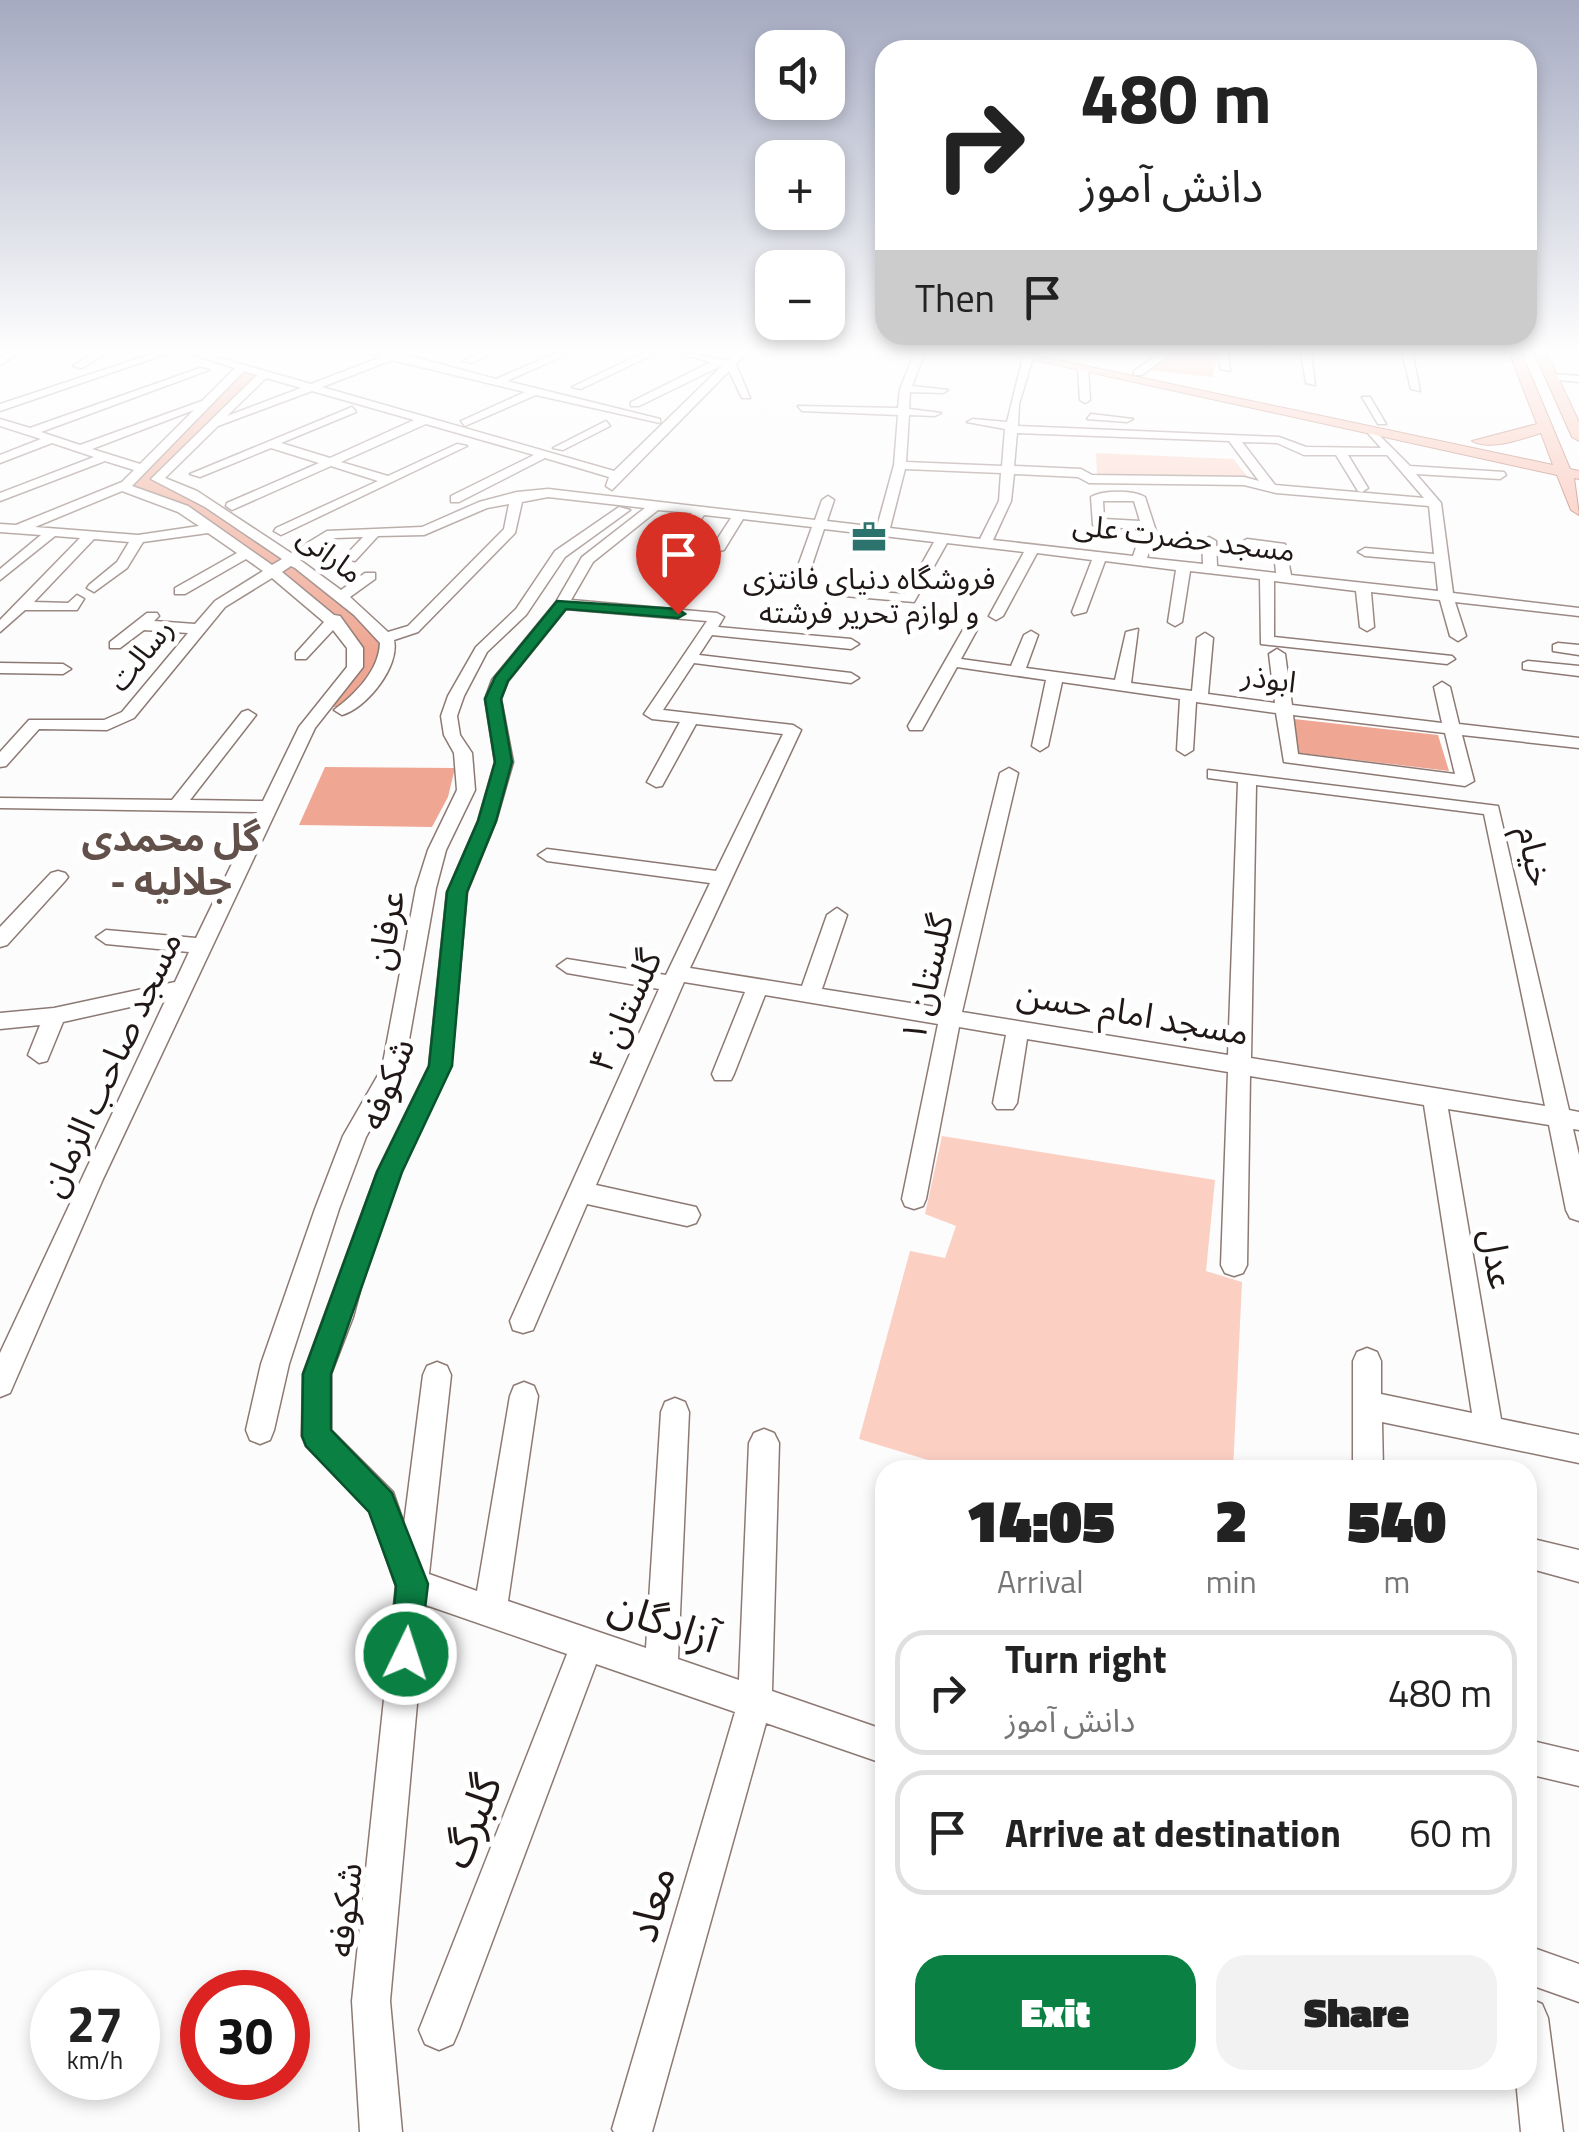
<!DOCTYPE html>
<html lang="en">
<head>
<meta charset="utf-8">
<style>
	:root { --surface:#fff; --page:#f2f2f2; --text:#222; --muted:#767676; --line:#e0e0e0; --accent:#0b8043 }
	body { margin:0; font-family:"Titillium Web","Noto Sans Arabic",sans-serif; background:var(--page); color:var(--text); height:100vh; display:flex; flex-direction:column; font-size:38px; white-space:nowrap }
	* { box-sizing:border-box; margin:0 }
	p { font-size:32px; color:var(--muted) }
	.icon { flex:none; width:55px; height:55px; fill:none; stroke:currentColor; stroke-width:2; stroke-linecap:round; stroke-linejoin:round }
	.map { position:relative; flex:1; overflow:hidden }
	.panel { position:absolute; left:875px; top:1460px; width:662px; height:630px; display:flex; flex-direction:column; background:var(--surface); border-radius:30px; box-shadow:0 5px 15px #0003 }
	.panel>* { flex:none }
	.hud { position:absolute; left:875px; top:40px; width:662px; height:305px; border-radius:30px; box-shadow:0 5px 15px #0003; background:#fff; color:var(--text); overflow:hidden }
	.buttons { position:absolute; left:755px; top:30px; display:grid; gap:20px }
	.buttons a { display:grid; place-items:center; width:90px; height:90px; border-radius:20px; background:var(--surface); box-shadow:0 5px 15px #0003; font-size:50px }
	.speed { position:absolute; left:30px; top:1970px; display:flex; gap:20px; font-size:50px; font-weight:700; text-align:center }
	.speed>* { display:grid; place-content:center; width:130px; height:130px; border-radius:50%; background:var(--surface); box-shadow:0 5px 15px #0003; line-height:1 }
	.speed small { font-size:25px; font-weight:400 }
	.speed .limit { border:15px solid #d22; background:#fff; color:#111 }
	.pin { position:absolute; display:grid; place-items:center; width:85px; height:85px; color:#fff; margin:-102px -42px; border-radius:50% 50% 50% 0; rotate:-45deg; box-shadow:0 0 10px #0007 }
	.pin .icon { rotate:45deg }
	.me { position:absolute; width:110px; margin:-55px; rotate:4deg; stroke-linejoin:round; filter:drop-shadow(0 0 8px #0008) }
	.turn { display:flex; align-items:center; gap:35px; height:210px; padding:0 40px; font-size:45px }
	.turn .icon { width:130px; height:130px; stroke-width:2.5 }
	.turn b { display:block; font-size:70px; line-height:85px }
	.then { display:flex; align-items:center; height:95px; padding:0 40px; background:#0003; gap:20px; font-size:38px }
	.eta { display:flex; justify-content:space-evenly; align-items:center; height:170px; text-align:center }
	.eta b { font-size:60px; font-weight:800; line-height:70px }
	.primary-button { display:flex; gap:20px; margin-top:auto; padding:20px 40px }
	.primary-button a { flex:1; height:115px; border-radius:30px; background:var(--accent); color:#fff; font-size:40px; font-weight:800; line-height:115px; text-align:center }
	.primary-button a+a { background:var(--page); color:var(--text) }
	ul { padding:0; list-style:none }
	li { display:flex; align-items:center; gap:30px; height:125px; margin:0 20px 15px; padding:0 20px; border:5px solid var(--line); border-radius:30px }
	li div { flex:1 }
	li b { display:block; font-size:38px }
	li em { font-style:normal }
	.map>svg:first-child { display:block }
	.green { fill:#fccfc3 }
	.forest { fill:#efa793 }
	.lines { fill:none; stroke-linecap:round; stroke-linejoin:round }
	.minor-casing { stroke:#8d7973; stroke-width:3 }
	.major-casing { stroke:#a9604d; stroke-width:2 }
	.minor { fill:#fff; fill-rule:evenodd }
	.major { fill:#f8b7a6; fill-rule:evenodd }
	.route { fill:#0b8043; stroke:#07532c; stroke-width:2.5 }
	.labels { text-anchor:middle; stroke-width:10; stroke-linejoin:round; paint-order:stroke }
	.far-street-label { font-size:30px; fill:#201816; stroke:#fff }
	.far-poi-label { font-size:30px; fill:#201816; stroke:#fff }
	.street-label { font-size:35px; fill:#201816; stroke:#fff }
	.neighbourhood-label { font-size:38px; font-weight:bold; fill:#62504a; stroke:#fff }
	.near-street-label { font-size:42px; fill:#201816; stroke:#fff }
</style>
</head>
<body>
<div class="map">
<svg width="1579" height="2132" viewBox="0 0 1579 2132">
	<rect width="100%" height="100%" fill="#fcfcfc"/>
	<path class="green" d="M1096,453l137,6 17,20 -153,-5z
		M942,1136l273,44 -9,91 36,11 -9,188h-272l-102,-31 51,-188 35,7 11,-32 -31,-12z"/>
	<path class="forest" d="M1174,352h45l-7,25 -64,-7z
		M243,369l19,5 -105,103 132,85 -17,9 -67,-47 -73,-34 -2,-6z
		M294,563l91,76 -2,20 -37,48h-22l34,-42 -1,-19 -83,-74z
		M1294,719l144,16 11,36 -150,-18z
		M325,767l130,1 -7,29 -16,30 -133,-2z"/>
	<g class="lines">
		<g class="minor-casing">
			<path id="minor" d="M10,352h12l-22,13v-7z
				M97,352h12l-27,16 -9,-2z
				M158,352h14l-172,59v-7z
				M184,352h15l112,32 70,-27 -12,-5h26l101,27 63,-27h13l-65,29 153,38v4l-124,-28 -71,31 -4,-5 64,-29 -133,-32 -70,27 292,84 109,-106 -84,41h-8v-4l80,-40 -36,-10 53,8 8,-8h11l-11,12 14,34h-8l-13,-27 -117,119 -6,-4 3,-9 -64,-19 -86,44h-8v-6l83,-41 -108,-31 -85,38 47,14 69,-32 10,2 -186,89 -7,-4 2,-3 102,-47 -47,-15 -99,44 -6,-4 1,-3 92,-40 -48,-15 -71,29 -10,-3 162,-67 4,5 -75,31 49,15 84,-38 -102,-29 -94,35 -53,52 32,13 94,62 36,-22 95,-4 57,-25 38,-10 31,-3 267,31 7,-20 6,-4 6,4 -7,21 50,6 17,-62 4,-50 -96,-4 -4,-5 100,2 2,-19 15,-37h10l-13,34 36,4 -5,3 -33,-1 -1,17 32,4 -6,3 -26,-1 -3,47 96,4 3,-37 -38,-7 6,-3 34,3 16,-65 5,-3 5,3 -14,47 -1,22 261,11 27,10 75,1 -15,-17 6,-3 38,38 94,6 2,3 -6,4 -84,-5 25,29 12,90 126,15v8l-124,-14 11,34 -8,5 -8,-5 -10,-36 -69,-8 3,35 -7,4 -7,-4 -4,-36 -82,-10v56l178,19 3,3 -8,5 -186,-20 -1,-65 -70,-8 -8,51 -7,4 -7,-4 8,-52 -71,-9 -19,51 -12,3 -2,-3 20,-52 -55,-7 -34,63 -7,4 -7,-4 35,-64 -77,-9 -33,59 -70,-6 -5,-1v-6l66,5 29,-52 -110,-13 -16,48 -7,4 -7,-4 18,-50 -69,-8 -19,31 -5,1 -7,-4 19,-29 -27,-3 -39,57 -5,1 -7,-4 39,-56 -34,-3 -65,52 -22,38 146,13 7,4 -6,10 133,12 8,5 -8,5 -139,-14 -13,20 152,18 8,5 -8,5 -157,-20 -31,47 130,15 8,5 -111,238 112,18 25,-71 10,-7 10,7 -25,74 120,19 58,-235 9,-5 9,5 -56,239 266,43 10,-273 -30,-4v-8l290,36 71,304 10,2v18l-6,-1 6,26v66l-9,-3 -4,-8 -17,-85 -101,-16 53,310 78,16v28l-197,-41 1,48h-30v-109l4,-9 10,-4 10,4 4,9v33l91,19 -48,-308 -174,-29 -3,189 -4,8 -9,3 -9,-3 -4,-8 7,-193 -201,-33 -10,64 -4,6h-16l-4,-6 13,-68 -47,-8 -33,172 -3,7 -9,3 -9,-3 -3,-7 36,-175 -173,-29 -31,79 -3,6h-16l-3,-6 33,-82 -61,-10 -88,203 100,22 4,8 -4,8 -9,3 -100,-22 -54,126 -10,3 -10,-3 -3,-9 149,-332 -92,-16 -10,-7 10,-7 99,16 44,-92 -163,-22 -9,-6 9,-6 169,22 67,-137 -87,-10 -34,62 -6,1 -9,-5 33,-60 -28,-3 -8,-5 63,-93 -141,-12 -58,72 -7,18 12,63 -17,59 -29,71 -16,174 -50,106 -32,85 -16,60 -22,57v56l62,62 11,32 19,-149 4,-9 10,-4 10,4 4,9 -22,199 48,17 33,-195 4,-10 10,-4 10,4 4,10 -30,205 138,47 15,-236 4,-10 10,-4 10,4 4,10 -11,247 61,21 10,-237 5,-10 10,-4 10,4 5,10 -7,248 113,39v34l-119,-41 -114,409h-38l-2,-3 123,-417 -139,-48 -137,366 -6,14 -14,6 -14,-6 -6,-14 148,-376 -141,-49 -36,396 12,131h-42l-8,-131 44,-415 -26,-74 -64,-66 -4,-10 1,-62 74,-202 52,-106 18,-174 31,-71 17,-59 -10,-63 7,-19 64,-78 26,-45 63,-49 -97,-11 -26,5 -7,31 -97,99 -24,8c6,26 -27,68 -52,75l-8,-5c20,-15 45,-39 46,-67l-26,-28 -59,-47 -4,-2 -9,6 52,43 6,1 23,32v19l-48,61 -212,451 -93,214 -10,4v-44l166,-354 -103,23 -16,39 -8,2 -11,-8 12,-30 -40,4v-16l54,-5 121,-26 14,-30 -83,-8 -10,-7 10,-7 90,8 61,-126 -257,-4v-10l172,2 70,-88 6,-2 8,5 -66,85 73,1 36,-74 48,-60v-19l-14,-18 -27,29h-10v-6l28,-31 -52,-44 -47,29 -91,111 -27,12 -68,-1 -33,37 -6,1v-15l29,-32h75l18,-8 66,-79 -44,-3 -24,18h-10v-6l37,-29h10l2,3 -5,5 41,3 20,-23 48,-30 -17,-12 -61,35h-10v-6l62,-35 -29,-20 -65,9 -16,26 -33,24 -7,-4 2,-3 28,-23 12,-20 -35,-3 -60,63 34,1 9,-8 7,4 -7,11h-52l-25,22v-12l80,-82 -25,-2 -55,44v-11l41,-34 -41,-3v-8l16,1 106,-43 12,-12 -29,-9 -105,40v-8l94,-36 -42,-14 -52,20v-8l41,-16 -41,-13v-7l30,9 170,-60 9,2 -168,62 39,13 122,-44 33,-33zM244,371l13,4 -106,104 54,28 77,52 -10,6 -84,-59 -56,-20zM266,378l35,10 -74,28zM194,410l-54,54 -48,-15zM1017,433l212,8 30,40 -15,-4 -152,-2 -11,-6 -67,-3zM1242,442l35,1 27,12h32l22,36 4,1 6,-4 -20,-33h39l37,43 -149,-13zM905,469l96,4 -2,28 -19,38 -90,-11zM1014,474l64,3 11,6 155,2 32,8 153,13 5,48 -69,-6 -7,4 7,4 70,6 3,29 -147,-16 -6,-31 -38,-5 -7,4 2,3 32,4 2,23 -59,-7 -1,-25 -7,-4 -7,4 1,23 -56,-6 9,-27 -11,-34c-12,-7 -42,-7 -54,0l2,28 49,5 -9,26 -140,-16 18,-39zM122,491l56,21 21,14 -61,9 -103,-8zM1103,501h31l6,20 -36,-2zM509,504l-5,25 -96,97 -20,6 -38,-35 25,-18v-6h-10l-24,17 -41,-30 35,-22 28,-1 -20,21 12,3 23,-25 46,-1 63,-27zM1256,785l228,29 61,292 -294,-48z
				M482,352h13l-24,11 -9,-2z
				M645,352h13l-77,37 -9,-2z
				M1162,352h11l-31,23h-8v-4z
				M1218,352h10l2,19 -9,-2z
				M1301,352h10l4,33 -9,-2z
				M1402,352h10l8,39 -9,-2z
				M1083,366l5,3 2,31 -5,3 -5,-3 -2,-31z
				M1552,374l27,2v6l-31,-3z
				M1362,397h8l16,27h-8z
				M1091,414l42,5 -6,3 -40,-3z
				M606,421l4,5 -47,24 -10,-2z
				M619,507l11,3 -65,47 -39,58 -39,37 -23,44 -7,20 3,19 12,18 3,37 -29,60 -10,38 -32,180 -38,69 -27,72 -50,155 -15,66 -4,10 -10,4 -10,-4 -4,-10 15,-66 54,-155 28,-73 39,-68 34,-180 12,-38 29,-60 -3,-37 -10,-18 -3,-19 7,-20 28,-49 40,-38 39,-58z
				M971,624l7,4 -17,31 50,7 13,-31 7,-4 7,4 -12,33 89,12 11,-48 12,-3 -7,54 61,8 5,-53 8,-5 8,5 -5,56 67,9 -6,-49 8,-5 8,5 7,51 150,18 -8,-36 8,-5 8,5 9,37 120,14v10l-117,-13 12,46 -9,5 -181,-24 -8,-49 -80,-11 -3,48 -8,5 -8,-5 3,-51 -118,-17 -14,64 -8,5 -8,-5 14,-66 -89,-13 -35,63h-12l-2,-4 56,-98zM1293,715l152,18 10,41 -157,-20z
				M1558,643l21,2v10l-26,-4v-6z
				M1528,661l51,5v10l-56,-7v-6z
				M0,663l63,1 8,5 -8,5 -63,-1z
				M58,871l7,2 3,4 -3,4 -58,64 -7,2v-20l51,-54z
				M1533,1539l46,11v32l-51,-14v-26z
				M1528,1740l51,12v34l-51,-12z
				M1528,1946l51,18v38l-51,-18z
				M1528,1998l14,6 6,14 15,114h-42l-5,-52h12z"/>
		</g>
		<g class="major-casing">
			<path id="major" d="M998,352h22l533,113 -12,-32c-20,6 -51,18 -69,8l65,-17 -28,-72h12l49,117 9,2v8l-5,-1 5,37 -8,-5 -14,-35z
				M1534,352h12l33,70v19l-7,-4z"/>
		</g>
		<use href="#minor" class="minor"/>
		<use href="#major" class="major"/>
	</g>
	<linearGradient id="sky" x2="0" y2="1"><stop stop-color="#a5aac1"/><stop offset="0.54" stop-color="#fefefe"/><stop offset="1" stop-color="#fefefe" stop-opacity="0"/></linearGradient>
	<rect width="1579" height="650" fill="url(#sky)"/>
	<path class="route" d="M557,601l121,8 7,5 -7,4 -112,-9 -58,72 -7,18 11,63 -16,59 -29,71 -15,174 -50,106 -71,202v56l61,63 36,91 -10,82 -12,5 -11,-5 -5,-12 6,-68 -27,-74 -63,-66 -4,-10 1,-62 74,-202 52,-106 18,-174 31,-71 17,-59 -10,-63 10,-22z"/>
	<defs>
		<g id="office-bare" transform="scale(2.7)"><path d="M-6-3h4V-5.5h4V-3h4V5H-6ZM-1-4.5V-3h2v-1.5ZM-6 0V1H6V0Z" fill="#2b736c" stroke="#fff" stroke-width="2.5" paint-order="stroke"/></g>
	</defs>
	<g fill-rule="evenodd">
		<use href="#office-bare" x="869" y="537"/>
	</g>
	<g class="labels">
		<g class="far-street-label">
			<text transform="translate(1184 538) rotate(7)" y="10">مسجد حضرت علی</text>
			<text transform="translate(330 555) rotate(37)" y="10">مارانی</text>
			<text transform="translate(141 655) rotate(-51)" y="10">رسالت</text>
			<text transform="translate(1269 679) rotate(8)" y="10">ابوذر</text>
		</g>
		<g class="far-poi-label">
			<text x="869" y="589">فروشگاه دنیای فانتزی<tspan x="869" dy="34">و لوازم تحریر فرشته</tspan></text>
		</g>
		<g class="street-label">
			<text transform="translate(1535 856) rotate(78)" y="12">خیام</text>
			<text transform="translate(386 930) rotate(-80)" y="12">عرفان</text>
			<text transform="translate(927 978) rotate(-77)" y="12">گلستان ۱</text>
			<text transform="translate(625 1011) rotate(-66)" y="12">گلستان ۴</text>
			<text transform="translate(1133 1013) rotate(10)" y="12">مسجد امام حسن</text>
			<text transform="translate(111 1064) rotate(-65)" y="12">مسجد صاحب الزمان</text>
			<text transform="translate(387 1084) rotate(-69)" y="12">شکوفه</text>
			<text transform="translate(1497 1259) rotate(81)" y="12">عدل</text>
			<text transform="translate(345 1910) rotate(-84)" y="12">شکوفه</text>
		</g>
		<g class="neighbourhood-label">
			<text x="171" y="851">گل محمدی<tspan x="171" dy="44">- جلالیه</tspan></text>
		</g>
		<g class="near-street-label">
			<text transform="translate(664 1621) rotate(19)" y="15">آزادگان</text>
			<text transform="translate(471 1821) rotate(-69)" y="15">گلبرگ</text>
			<text transform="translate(651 1904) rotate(-74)" y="15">معاد</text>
		</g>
	</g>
</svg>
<div class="buttons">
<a><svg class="icon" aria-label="sound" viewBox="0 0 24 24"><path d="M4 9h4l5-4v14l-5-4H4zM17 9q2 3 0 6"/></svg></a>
<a>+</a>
<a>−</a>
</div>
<div class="speed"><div>27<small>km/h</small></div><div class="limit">30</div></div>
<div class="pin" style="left:678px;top:614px;background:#d93025"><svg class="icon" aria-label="arrive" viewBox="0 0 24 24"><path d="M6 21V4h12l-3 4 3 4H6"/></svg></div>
<svg class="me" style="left:406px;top:1654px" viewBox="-20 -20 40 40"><circle r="17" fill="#0b8043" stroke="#fff" stroke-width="3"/><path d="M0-11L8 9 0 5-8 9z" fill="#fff"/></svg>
<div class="hud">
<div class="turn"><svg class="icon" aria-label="right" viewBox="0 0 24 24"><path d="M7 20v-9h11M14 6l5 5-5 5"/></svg><div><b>480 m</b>دانش آموز</div></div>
<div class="then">Then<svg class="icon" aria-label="arrive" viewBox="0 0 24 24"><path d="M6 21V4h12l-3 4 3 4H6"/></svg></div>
</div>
<section class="panel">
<div class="eta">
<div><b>14:05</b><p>Arrival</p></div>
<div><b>2</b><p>min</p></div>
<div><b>540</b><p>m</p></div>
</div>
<ul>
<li><svg class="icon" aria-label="right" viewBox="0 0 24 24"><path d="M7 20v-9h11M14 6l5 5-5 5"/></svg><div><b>Turn right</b><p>دانش آموز</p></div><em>480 m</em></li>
<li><svg class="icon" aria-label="arrive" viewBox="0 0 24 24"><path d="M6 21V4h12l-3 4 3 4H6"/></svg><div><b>Arrive at destination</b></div><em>60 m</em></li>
</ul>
<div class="primary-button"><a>Exit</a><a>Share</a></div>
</section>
</div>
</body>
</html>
